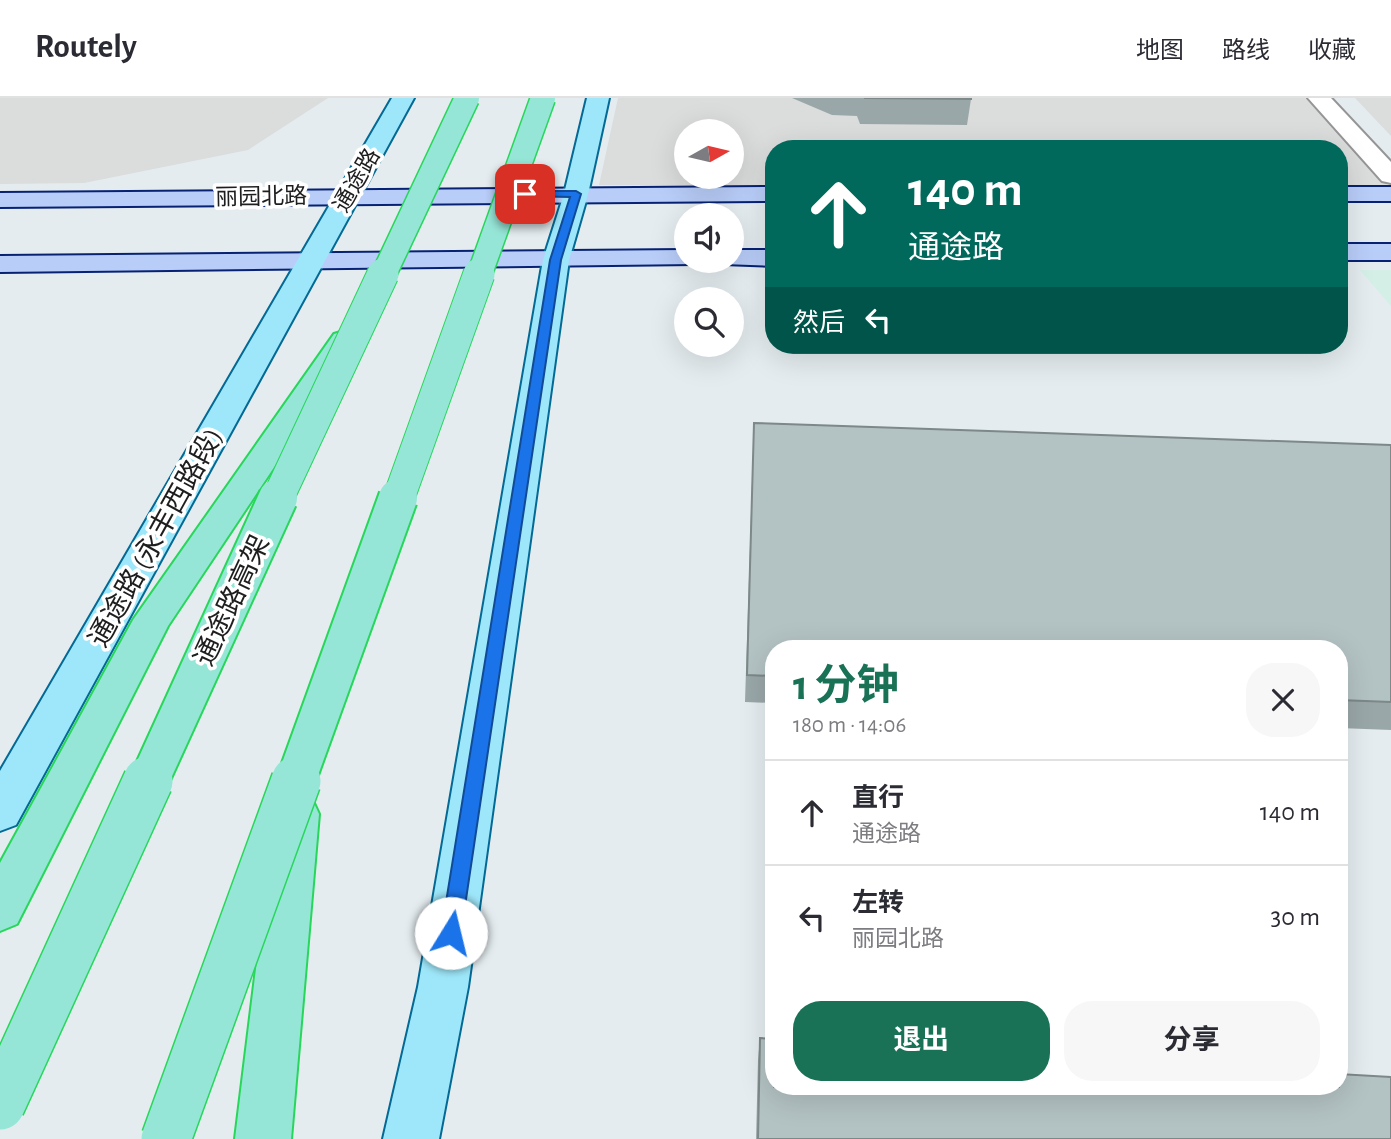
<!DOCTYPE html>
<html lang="zh">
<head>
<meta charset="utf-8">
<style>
	:root { --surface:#fff; --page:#f7f7f7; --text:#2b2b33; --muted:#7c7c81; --line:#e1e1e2; --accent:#197256 }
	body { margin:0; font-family:"Alegreya Sans","Noto Sans SC",sans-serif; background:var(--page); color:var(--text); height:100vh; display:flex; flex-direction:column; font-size:26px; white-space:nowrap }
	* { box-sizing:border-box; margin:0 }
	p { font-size:23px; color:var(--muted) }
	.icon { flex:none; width:38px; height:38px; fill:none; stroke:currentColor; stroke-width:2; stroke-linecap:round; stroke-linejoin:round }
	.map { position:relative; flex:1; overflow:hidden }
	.details { position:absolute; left:765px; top:542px; width:583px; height:455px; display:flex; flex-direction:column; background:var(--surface); border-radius:28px; box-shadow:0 7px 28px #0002 }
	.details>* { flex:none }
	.hud { position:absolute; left:765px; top:42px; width:583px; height:214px; border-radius:28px; box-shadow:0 7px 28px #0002; background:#00695c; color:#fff; overflow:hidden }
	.needle { width:46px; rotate:82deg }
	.buttons { position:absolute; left:674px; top:21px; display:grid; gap:14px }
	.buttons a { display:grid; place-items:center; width:70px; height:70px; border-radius:50%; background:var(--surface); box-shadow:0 7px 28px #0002; font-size:35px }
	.pin { position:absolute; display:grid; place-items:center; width:60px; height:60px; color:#fff; margin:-30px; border-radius:14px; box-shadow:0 4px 10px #0006 }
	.me { position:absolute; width:77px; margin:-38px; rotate:9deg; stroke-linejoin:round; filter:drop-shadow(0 0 5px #0008) }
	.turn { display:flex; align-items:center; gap:24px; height:147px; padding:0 28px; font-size:32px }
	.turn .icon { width:91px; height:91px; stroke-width:2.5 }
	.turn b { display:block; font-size:49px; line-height:60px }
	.then { display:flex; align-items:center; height:66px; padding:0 28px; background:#0003; gap:14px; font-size:26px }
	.round { display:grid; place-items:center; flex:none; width:74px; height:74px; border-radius:28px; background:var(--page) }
	.overview { display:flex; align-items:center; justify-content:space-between; height:119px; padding:0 28px }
	h1 { font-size:42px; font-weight:700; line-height:52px; color:var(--accent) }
	.action { display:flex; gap:14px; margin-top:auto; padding:14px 28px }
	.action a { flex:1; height:80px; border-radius:28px; background:var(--accent); color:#fff; font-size:28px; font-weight:700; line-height:80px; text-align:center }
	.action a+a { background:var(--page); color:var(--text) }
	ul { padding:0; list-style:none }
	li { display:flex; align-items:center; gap:21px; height:105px; padding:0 28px; border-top:2px solid var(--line) }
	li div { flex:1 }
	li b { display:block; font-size:26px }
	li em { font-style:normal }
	header { display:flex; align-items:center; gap:42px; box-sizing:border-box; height:98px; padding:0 35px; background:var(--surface); border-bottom:2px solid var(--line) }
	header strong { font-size:33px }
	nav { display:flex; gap:38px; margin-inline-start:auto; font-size:24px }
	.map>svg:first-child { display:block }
	.residential { fill:#dbdcdc; fill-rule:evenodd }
	.commercial { fill:#d3efe6 }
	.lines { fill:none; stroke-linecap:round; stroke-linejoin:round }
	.tertiary-casing { stroke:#959595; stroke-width:4 }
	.secondary-casing { stroke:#072273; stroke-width:4 }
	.primary-casing { stroke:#036995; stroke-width:4 }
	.trunk-casing { stroke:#27d75a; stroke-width:4 }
	.tertiary { fill:#fff; fill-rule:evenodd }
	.secondary { fill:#b8cdf8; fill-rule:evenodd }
	.primary { fill:#9ee7fa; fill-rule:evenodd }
	.trunk { fill:#96e6d7; fill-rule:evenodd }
	.trunk-bridge-far3-casing { stroke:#27d75a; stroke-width:27; stroke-linecap:butt }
	.trunk-bridge-far2-casing { stroke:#27d75a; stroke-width:33; stroke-linecap:butt }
	.trunk-bridge-far1-casing { stroke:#27d75a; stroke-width:42; stroke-linecap:butt }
	.trunk-bridge-casing { stroke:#27d75a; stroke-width:52; stroke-linecap:butt }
	.trunk-bridge-far3 { stroke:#96e6d7; stroke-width:24 }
	.trunk-bridge-far2 { stroke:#96e6d7; stroke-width:31 }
	.trunk-bridge-far1 { stroke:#96e6d7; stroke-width:38 }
	.trunk-bridge { stroke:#96e6d7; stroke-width:49 }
	.wall { fill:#9aa7a8 }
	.building { fill:#b3c2c3; stroke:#7d8888; stroke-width:2 }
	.route { fill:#1a73e8; stroke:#114b97; stroke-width:2 }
	.labels { text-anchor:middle; stroke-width:7; stroke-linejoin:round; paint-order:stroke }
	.far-street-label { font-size:23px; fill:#1e1e1e; stroke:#fff }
	.street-label { font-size:28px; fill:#1e1e1e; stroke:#fff }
</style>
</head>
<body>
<header>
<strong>Routely</strong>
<nav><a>地图</a><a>路线</a><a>收藏</a></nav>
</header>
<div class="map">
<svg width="1391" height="1041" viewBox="0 0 1391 1041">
	<rect width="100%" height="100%" fill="#e4ecef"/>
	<path class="residential" d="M0,0h328l-80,52 -164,33 -84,1z
		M618,0h687l86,91h-52v-40h-565l-1,37 -174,-1zM686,33h46v46h-46z
		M1355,0h36v38z"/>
	<path class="commercial" d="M1360,172h31v36z"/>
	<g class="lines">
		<g class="tertiary-casing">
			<path id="tertiary" d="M1308,0h23l60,64v21l-9,-2z"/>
		</g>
		<g class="secondary-casing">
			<path id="secondary" d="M774,89v14l-774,6v-14z
				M1339,89h52v14h-52z
				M1339,146h52v16h-52z
				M686,152v11h12l-3,3 -695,8v-16z
				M732,152h42v16l-51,-2 -3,-3h12z"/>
		</g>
		<g class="primary-casing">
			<path id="primary" d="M392,0h22l-398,727 -16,6v-60z
				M587,0h22l-21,96 -19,66 -101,727 -29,152h-56l35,-152 125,-727 21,-66z"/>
		</g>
		<g class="trunk-casing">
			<path id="trunk" d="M344,233l10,3 5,6 -191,286 -151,298 -17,7v-68l133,-243 201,-286z
				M297,697l16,6 6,13 -28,325h-56l40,-325 6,-13z"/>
		</g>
		<use href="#tertiary" class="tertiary"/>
		<use href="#secondary" class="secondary"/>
		<use href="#primary" class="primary"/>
		<use href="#trunk" class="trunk"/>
		<g class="trunk-bridge-far3-casing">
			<path id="trunk-bridge-far3" d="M383,178l84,-178
				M479,178l64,-178"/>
		</g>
		<g class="trunk-bridge-far2-casing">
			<path id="trunk-bridge-far2" d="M277,402l106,-226
				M398,402l81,-226"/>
		</g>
		<g class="trunk-bridge-far1-casing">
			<path id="trunk-bridge-far1" d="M148,685l130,-285
				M295,685l103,-285"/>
		</g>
		<g class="trunk-bridge-casing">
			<path id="trunk-bridge" d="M0,1007l148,-324
				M166,1041l130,-358"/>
		</g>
		<use href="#trunk-bridge-far3" class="trunk-bridge-far3"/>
		<use href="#trunk-bridge-far2" class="trunk-bridge-far2"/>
		<use href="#trunk-bridge-far1" class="trunk-bridge-far1"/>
		<use href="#trunk-bridge" class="trunk-bridge"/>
	</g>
	<path class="wall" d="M792,0h179v1l-4,26 -107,-1 -3,-8 -25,-1z
		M1391,347v285l-52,-2v-79h-565v54l-29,-1 8,-251z
		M760,940l631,101h-635l2,-79z"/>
	<path class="building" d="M864,0h107v1z
		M754,325l637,22v257l-52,-2v-51h-565v27l-27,-1z
		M760,940l14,1v48h565v-13l52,3v62h-633z"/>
	<path class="route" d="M525,93h51l5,3 -20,66 -100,673 -3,7 -7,2 -7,-2 -3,-7 109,-673 20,-63 -49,-1 -1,-2z"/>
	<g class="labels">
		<g class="far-street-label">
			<text transform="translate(356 82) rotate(-60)" y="8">通途路</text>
			<text transform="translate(261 98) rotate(-1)" y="8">丽园北路</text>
		</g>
		<g class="street-label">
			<text transform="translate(155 439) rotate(-61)" y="10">通途路 (永丰西路段)</text>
			<text transform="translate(231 502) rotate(-65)" y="10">通途路高架</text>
		</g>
	</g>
</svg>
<div class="buttons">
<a><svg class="needle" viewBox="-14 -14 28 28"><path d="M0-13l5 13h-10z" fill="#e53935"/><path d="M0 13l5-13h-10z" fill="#7c7c81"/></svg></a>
<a><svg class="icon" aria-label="sound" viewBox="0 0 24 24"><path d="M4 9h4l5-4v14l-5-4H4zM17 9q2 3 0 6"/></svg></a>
<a><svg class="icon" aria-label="search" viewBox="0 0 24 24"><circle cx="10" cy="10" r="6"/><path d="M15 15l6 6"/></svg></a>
</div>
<div class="pin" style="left:525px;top:96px;background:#d93025"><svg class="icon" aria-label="arrive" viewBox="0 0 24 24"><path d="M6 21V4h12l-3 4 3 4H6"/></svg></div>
<svg class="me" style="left:451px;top:835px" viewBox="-20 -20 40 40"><circle r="19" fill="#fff"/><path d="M0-13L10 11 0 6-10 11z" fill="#1a73e8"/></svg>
<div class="hud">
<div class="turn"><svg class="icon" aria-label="ahead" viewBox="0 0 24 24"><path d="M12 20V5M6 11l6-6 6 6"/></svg><div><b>140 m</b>通途路</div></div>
<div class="then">然后<svg class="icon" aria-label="left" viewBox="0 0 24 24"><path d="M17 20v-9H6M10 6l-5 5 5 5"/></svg></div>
</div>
<section class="details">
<div class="overview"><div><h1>1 分钟</h1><p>180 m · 14:06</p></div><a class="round"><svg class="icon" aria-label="close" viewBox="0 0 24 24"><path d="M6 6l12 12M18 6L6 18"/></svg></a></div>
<ul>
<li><svg class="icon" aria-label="ahead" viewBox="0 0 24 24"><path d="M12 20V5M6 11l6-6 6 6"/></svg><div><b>直行</b><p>通途路</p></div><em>140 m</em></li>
<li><svg class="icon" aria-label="left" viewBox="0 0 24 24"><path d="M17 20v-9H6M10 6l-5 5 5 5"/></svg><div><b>左转</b><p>丽园北路</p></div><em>30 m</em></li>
</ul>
<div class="action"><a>退出</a><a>分享</a></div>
</section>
</div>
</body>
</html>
